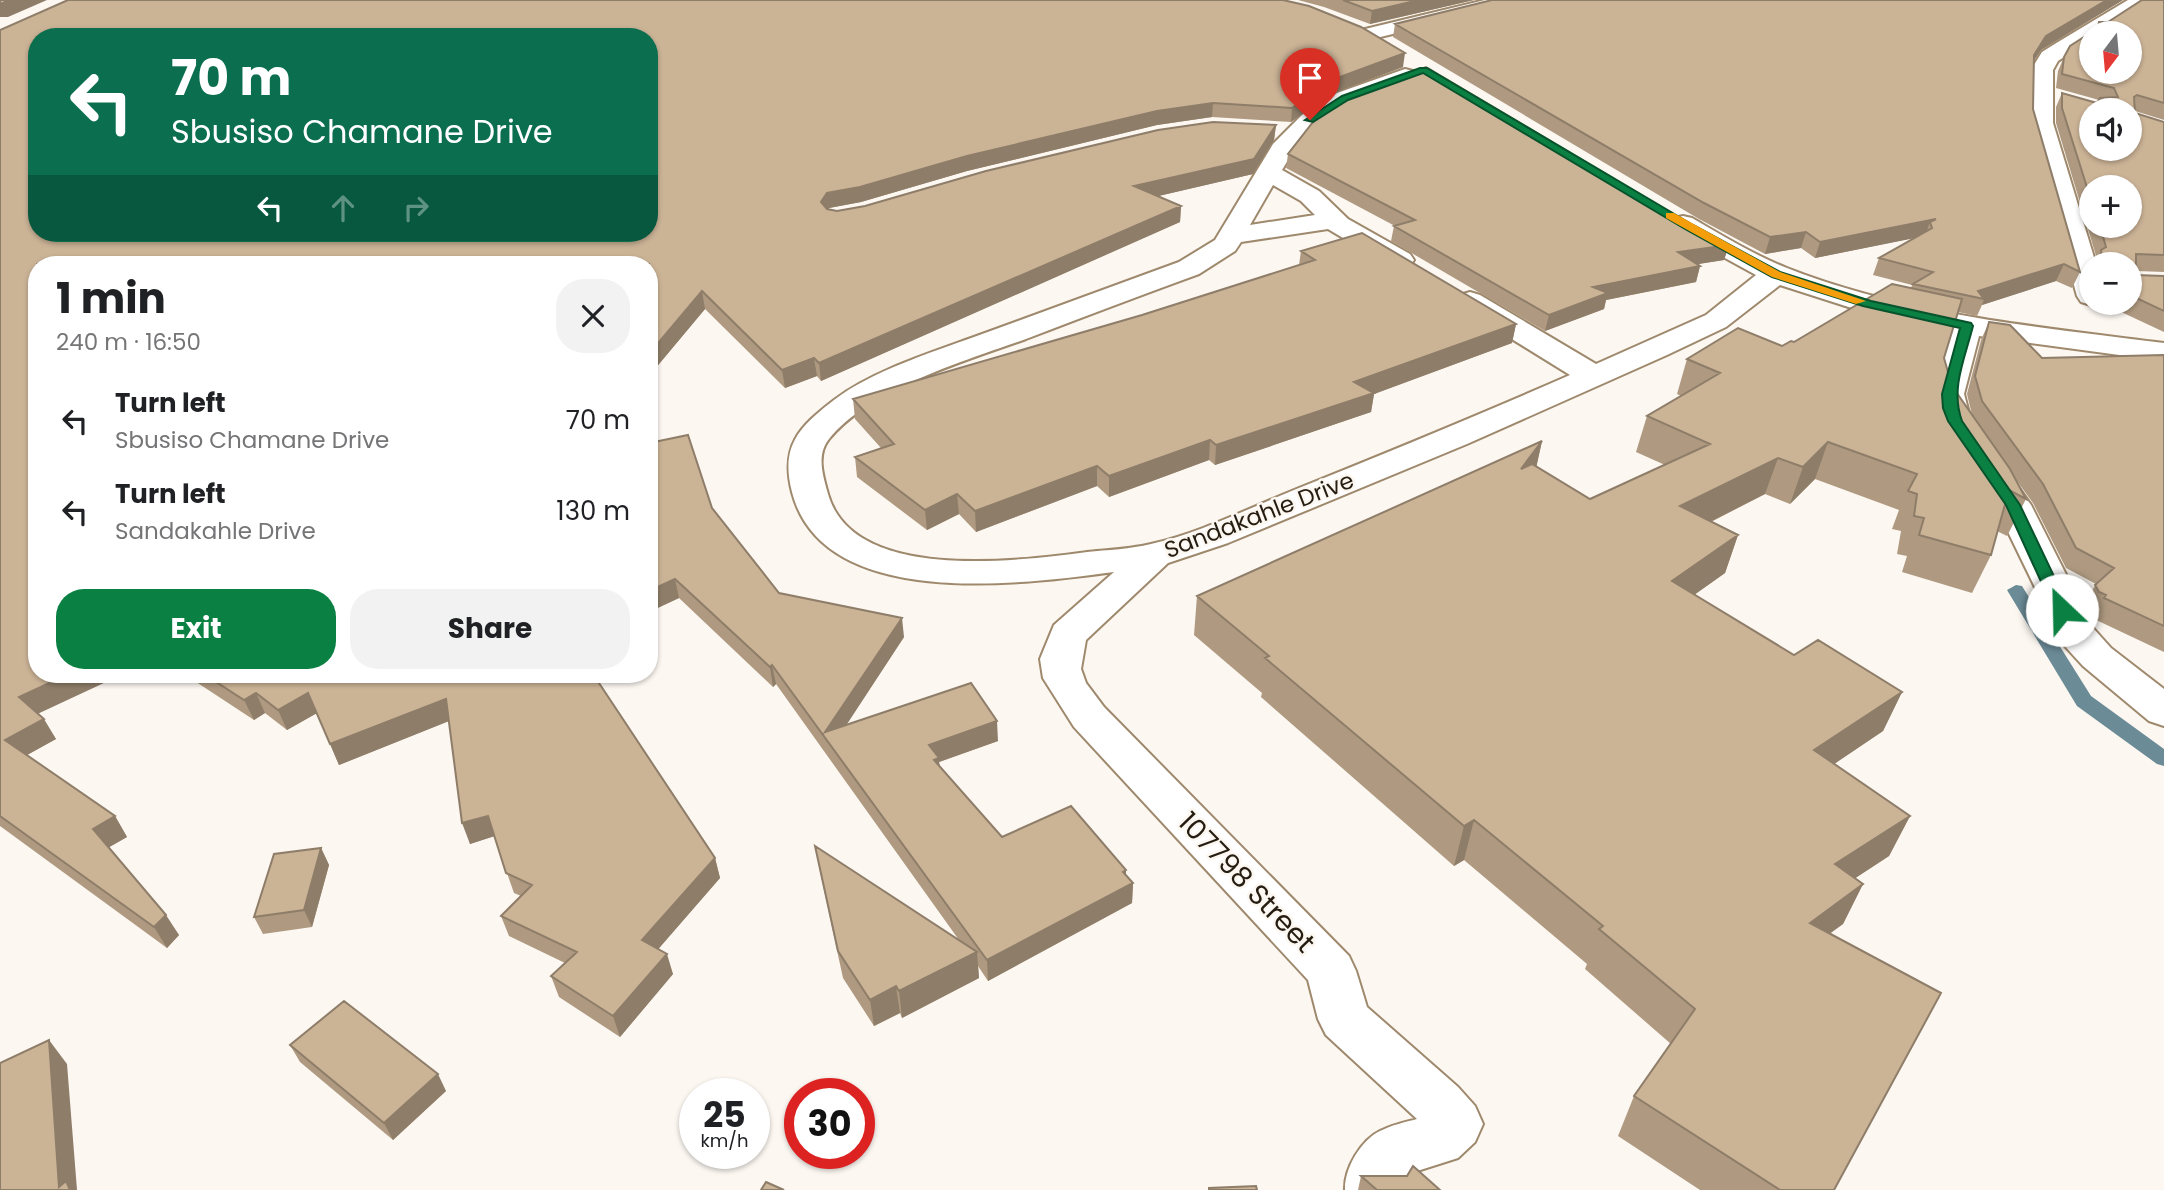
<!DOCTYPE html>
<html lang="en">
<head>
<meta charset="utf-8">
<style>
	:root { --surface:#fff; --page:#f2f2f2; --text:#202124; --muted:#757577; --accent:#0b8043 }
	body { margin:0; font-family:Poppins,sans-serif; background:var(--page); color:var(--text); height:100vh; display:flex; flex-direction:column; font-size:26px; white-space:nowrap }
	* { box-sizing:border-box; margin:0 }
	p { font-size:23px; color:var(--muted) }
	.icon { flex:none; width:38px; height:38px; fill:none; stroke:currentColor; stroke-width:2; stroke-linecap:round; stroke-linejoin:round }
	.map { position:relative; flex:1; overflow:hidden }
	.sheet { position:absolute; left:28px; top:256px; width:630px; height:427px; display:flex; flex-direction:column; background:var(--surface); border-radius:28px; box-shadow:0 2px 5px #0004 }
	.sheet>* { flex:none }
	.guide { position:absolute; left:28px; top:28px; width:630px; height:214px; border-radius:28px; box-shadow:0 2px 5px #0004; background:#0b6e4f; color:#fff; overflow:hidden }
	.needle { width:46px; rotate:196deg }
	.fabs { position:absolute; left:2079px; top:21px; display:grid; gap:14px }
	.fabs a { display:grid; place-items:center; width:63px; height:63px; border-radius:50%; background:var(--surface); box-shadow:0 2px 5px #0004; font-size:35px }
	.speed { position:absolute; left:679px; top:1078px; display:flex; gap:14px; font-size:35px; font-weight:700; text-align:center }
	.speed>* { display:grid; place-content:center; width:91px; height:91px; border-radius:50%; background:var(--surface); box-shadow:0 2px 5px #0004; line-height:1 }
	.speed small { font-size:18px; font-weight:400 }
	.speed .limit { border:10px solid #d22; background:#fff; color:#111 }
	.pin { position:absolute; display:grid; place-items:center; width:60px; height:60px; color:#fff; margin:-72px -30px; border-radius:50% 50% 50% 0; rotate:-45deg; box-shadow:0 0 7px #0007 }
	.pin .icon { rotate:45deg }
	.me { position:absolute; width:77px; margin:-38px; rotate:336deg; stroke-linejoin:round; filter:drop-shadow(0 0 5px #0008) }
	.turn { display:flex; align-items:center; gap:24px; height:147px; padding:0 28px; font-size:32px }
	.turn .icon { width:91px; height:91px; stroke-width:2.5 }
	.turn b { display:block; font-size:49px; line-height:60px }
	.lanes { display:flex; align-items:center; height:66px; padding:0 28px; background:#0003; justify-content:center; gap:35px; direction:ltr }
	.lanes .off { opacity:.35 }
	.round { display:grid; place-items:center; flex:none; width:74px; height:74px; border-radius:28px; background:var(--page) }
	.summary { display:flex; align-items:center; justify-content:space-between; height:119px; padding:0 28px }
	h1 { font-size:42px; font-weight:700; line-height:52px }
	.cta { display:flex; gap:14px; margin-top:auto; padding:14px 28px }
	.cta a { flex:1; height:80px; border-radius:28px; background:var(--accent); color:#fff; font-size:28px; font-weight:700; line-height:80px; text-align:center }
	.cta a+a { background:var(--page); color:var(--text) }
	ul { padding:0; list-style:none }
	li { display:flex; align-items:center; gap:21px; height:91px; padding:0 28px }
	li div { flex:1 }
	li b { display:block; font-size:26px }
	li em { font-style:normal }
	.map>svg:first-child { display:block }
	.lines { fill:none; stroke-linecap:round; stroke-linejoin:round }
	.stream { fill:#6b8b97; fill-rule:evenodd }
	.street-casing { stroke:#9f896d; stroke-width:4 }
	.street { fill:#fff; fill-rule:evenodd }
	.wall { fill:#af9a81; fill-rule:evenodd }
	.shaded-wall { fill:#8e7d69 }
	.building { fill:#cbb396; stroke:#8e7d69; stroke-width:2; fill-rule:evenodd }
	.route { fill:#0b8043; stroke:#07532c; stroke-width:2 }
	.slow { fill:#f59e0b }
	.labels { text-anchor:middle; stroke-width:5; stroke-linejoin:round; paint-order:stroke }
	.street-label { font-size:23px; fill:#251d11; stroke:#fcf7f1 }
	.near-street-label { font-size:28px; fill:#251d11; stroke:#fcf7f1 }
</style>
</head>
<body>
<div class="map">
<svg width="2164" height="1190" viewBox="0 0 2164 1190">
	<rect width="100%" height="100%" fill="#fcf7f1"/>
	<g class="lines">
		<path class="stream" d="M2016,585l6,1 69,110 73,53v17l-7,-2 -80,-58 -70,-116z"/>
		<g class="street-casing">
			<path id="street" d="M1485,0h34l-3,4 -148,36 -7,-2 -3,-4 3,-4z
				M2128,0h24l-51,33h-10v6l-33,22 -5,9v53l43,141h-5v39h8l-8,2 -10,-3 -4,-6 -48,-173 2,-53 11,-18 16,-10z
				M1405,69l8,2 3,5 -3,5c-55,20 -100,35 -131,89l37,21 29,28 62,35 4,6 -4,6 -10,2 -10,-2 -62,-37 -87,13 -6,9 -36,23c-58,21 -116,43 -173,65 -61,22 -155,49 -197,100 -13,16 -6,37 -1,55 25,89 190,67 259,58 21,-2 43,-3 64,-8 49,-11 96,-35 143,-54 92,-37 185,-75 276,-115l-110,-68 -5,-6 5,-6 10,-3 10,3 116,69 110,-49 50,-40 -82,-45 -4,-6 4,-6 9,-2 9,2c31,18 62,37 95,50 120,47 250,59 377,75v18l-185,-25 -15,58 7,27 60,84 62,123 18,20 53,41v37l-15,-5 -66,-55 -21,-23 -67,-138 -56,-84 -7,-27 19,-63 -90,-20 -81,-26 -54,42 -59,28 -200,89 -239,99 -60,20 -82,77 -5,29 5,14 18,24 245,249 7,15 11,36 91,80 17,19 8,18 -8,18 -17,16 -44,14 -12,14 1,4h-58c-1,-21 16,-50 35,-59 12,-6 25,-9 37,-12l-91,-84 -8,-16 -10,-39 -234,-253 -31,-49 -3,-19 14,-34 60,-53c-91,12 -291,40 -322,-80 -12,-46 7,-65 42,-92 38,-29 96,-47 140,-63 69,-25 137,-50 205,-75l36,-22 58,-96 29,-29 35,-22zM1273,185l28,16 14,14 -65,10z"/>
		</g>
		<use href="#street" class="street"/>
	</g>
	<path class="wall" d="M1298,0h176l-104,24 -46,-17z
		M1492,0h631l-82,50 -7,10 -1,49 47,163 -8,16 -16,-7 -74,24 -5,11 -19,-4 -14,46 8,28 20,29 -5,-21 14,-54 8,-18 53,36 122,-3v297l-72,-34 2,-3 -6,-3 -4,-7 12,-21 -30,-16 -33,-65 -19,-26 12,22 -19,37 -10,-5 -6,24 -19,38 -70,-21 5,-16 -10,-2 4,-23 -9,-2 7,-19 -84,-31 -25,25 -25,-10 -54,28 27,13 -13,38 -31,22 100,60 108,37 -19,39 -49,33 76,52 -21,40 -34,22 8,6 -20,40 -14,9 5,257h-134l-82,-54 16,-40 37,-52 -86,-75 2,-5 -123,-104 -10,6 -193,-169 1,-4 -68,-58 3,-39 345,-155 -6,26 54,32 75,-34 -29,-13 11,-36 34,-20 -4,-2 10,-35 95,-13 12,-4 117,-54 1,-3 -39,-10 6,-17 34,-20 -98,20 -14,-10 -36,6 -66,-35 -306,-182 2,-13z
		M2164,0v120l-29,-9v2l29,9v150l-28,-1v4l28,1v56l-62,-29h28v-39h-35l2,-5 -41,-136v-16l6,-14 35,10 2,-3 -43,-12 2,-17 6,-14 33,-28 2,-7h9zM2091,187l39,39h-39z
		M0,30l1403,37 -72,27 -40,28 -79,-5 -55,8 -190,46 -106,31 -32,6 -1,2 9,1 28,-5 411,-81 -2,15 -21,34 -95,22 23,10 -1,16 -359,159 -4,-5 -32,12 -80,-79 -56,67v-112h-612l86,410 -85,39 18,26 -29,16 88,61 12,21 -18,10 70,88 -12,13 -167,-122z
		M1288,154l395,66 46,25 -5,15 -27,4 3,2 -4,16 -90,18 -2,9 -59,22 -154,-90 3,-15h1l-109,-58z
		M1301,251l215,73 -4,19 -138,51 -3,18 -156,53 -6,-5 -100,37 -12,-11 -121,46 -17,-18 -32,16 -70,-53 -2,-20 26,-9 -26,-29 -2,-20 289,-84 157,-50z
		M649,443l63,65 67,85 125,44 -58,88 152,16 -59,21 1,4 62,71 124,33v6l7,7 -1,20 -144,78 -10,-15 1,12 -77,40 -2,-5 -26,13 -31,-48 -23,-106 -5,-26 144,94 -183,-256 -3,3 -94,-89 -30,14z
		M184,674h409l122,184 5,20 -62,71 15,25 -53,63 -61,-40 -8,-21 14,-13 -56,-27 -8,-20 20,-20 -7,-3 -20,-57 -24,8 -21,-123 -110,44 -22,-52 -30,17 -22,-17 -11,7z
		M321,848l8,17 -17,62 -49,7 -9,-17z
		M290,1045l156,46 -53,49 -93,-78z
		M1361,1176l79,14h-82z"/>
	<path class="shaded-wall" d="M10,0h37l-39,17h-8v-13z
		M1419,0h55l-104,24 2,-13z
		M2107,0h16l-82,50 -12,19 5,-14 12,-19z
		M1405,53l-2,14 -72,27 -40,28 1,-14 40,-28z
		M1213,103l-1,14 -55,8 -190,46 -106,31 -32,6 -6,10 -2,-16 6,-9 140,-37 190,-45z
		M1276,125l-2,15 -21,34 -120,28 1,-16z
		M1181,206l-1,16 -359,159 -2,-18z
		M1936,219l-6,3 -5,14 -110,22 5,-16z
		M1806,232l-5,16 -36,6 5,-17z
		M1729,245l-5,15 -50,8 4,-16z
		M2064,264l-8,17 -74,24 2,-6 -6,-8z
		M1700,266l-4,16 -90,18 -2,9 -59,22 4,-16 44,-28z
		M702,291l3,18 -56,67v-22z
		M1516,324l-4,19 -138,51 -3,18 -156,53 1,-20 138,-63z
		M814,358l3,18 -32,12 -3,-18z
		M1210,440l-1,20 -100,37v-21z
		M1542,441l-8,37 -13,-9z
		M1828,442l-13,37 -25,25 13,-37z
		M1778,458l-13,36 -97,49 12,-37z
		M1097,466v20l-121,46 -1,-21z
		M957,494l2,20 -32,16 -2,-20z
		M1738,535l-13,38 -65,46 12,-38z
		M675,579l4,19 -30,14v-21z
		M902,618l2,19 -72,110 -7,-15z
		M772,665l4,19 -3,3 -3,-20z
		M69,674h54l-92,43 -12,-20z
		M1902,692l-19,39 -86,58 17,-39z
		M256,693l9,20 -11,7 -10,-20z
		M308,693l9,20 -30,17 -9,-20z
		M446,699l8,20 -115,46 -9,-21z
		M44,719l12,20 -38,21 -13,-20z
		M997,721l1,20 -59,21 2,16 -12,-33z
		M115,816l12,21 -21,12 -13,-20z
		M488,816l7,20 -25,8 -8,-21z
		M1910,816l-21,40 -73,48 19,-40z
		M1474,820l-10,40 -10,6 10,-40z
		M321,848l8,17 -17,62 -8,-17z
		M715,858l5,20 -72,83 -6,-21z
		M1126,870v17l7,-4 -1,20 -144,78 -1,-21z
		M1863,884l-20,40 -53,39 20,-40z
		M166,915l13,20 -12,13 -13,-21z
		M977,952l2,26 -77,40 -3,-27z
		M667,954l6,20 -53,63 -7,-21z
		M896,986l4,27 -26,13 -4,-26z
		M49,1040l18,24 10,126h-15l-3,-3z
		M438,1074l8,17 -53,49 -9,-17z"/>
	<path class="building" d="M0,0h10l-10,4z
		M68,0h1215l26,6 52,21 44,26 -73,27 -40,28 -79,-5 -56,8 -190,45 -107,31 -33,6 -6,9 6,7 10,2 28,-5 121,-35 172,-41 55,-8 63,3 -22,34 -120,27 47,20 -362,157 -5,-5 -32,12 -80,-79 -53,63v-90h-612v410h32l-50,23 25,22 -39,21 110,76 -22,13 73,86 -12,12 -154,-111v-786zM37,37h612v196h-612z
		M1343,0h76l-47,11z
		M1492,0h615l-61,36 -12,19 -1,54 47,163 -16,-8 -86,27 6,8 -71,-15 20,-12 -54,-14 53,-30 -2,-6 6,-3 -116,23 -14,-10 -36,5 -66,-34 -309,-179z
		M2142,0h22v103l-27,-8 -3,2 1,16 29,9v133l-28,-1v21l28,1v35l-34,-16v-31h-28l-1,-14 5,-3 -6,-21h30v-39h-39v13l-29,-92v-15l35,10 3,-5 18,-1 -4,-9 -52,-14 2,-17 6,-11 28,-18 1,-6h9zM2091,33h39v39h-39zM2091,110h39v39h-39z
		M1426,67l257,153 46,25 -51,7 22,14 -107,21 15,6 -59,22 -155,-89 21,-6 -127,-66 25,-32 16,-13 36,-20z
		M1362,233l154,91 -162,58 20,11 -158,52 -6,-5 -101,36 -12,-10 -122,45 -18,-17 -32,16 -70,-53 39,-13 -41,-45 289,-84 173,-55 -14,-9z
		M1892,284l70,15 -18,59 8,28 58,83 16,30 -17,-9 -18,65 -72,-20 5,-17 -10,-2 3,-22 -9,-3 9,-17 -89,-32 -25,25 -25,-9 -98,48 58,29 -66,46 122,74 24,-15 84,52 -88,58 96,66 -75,48 28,20 -53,39 131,70 -107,197h-54l-146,-94 61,-87 -96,-80 4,-3 -129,-106 -10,6 -199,-168 4,-2 -72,-60 345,-155 -21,28 11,-5 58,35 120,-55 -63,-28 73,-43 -33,-14 51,-31 44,18 9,-5 3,1z
		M1989,322l21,3 32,33 122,-3v271l-60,-28 2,-3 -7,-3 -4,-7 19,-17 -38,-20 -33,-64 -61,-83 -7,-25z
		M688,435l24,73 67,85 123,25 -77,114 146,-49 26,38 -68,24 10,13 -5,2 68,77 69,-31 55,64 -3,2 10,11 -146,77 -215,-295 -2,2 -95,-88 -26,12v-148z
		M204,674h389l122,184 -73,82 25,14 -54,62 -62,-40 26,-24 -76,-36 31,-31 -26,-12 -18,-57 -26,7 -16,-124 -116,45 -22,-51 -30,17 -22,-17 -12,7z
		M815,846l162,106 -78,39 -3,-5 -26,14 -32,-49z
		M321,848l-17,62 -50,7 20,-63z
		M344,1001l94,73 -54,49 -94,-78z
		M49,1040l10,147 7,-6 4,9h-70v-127z
		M1413,1166l27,24h-63l-16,-14h46z
		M766,1182l18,8h-23z
		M1256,1186l1,4h-48v-2z"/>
	<path class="route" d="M1420,68h7l266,157 87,47 91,29 100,22 2,3c-8,32 -23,63 -11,95l58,84 50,105 -3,4h-11l-2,-4 -48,-105 -58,-84 -5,-13 -1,-14 18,-66 -97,-22 -91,-29 -87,-48 -262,-156 -75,27 -35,22 -8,-2 37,-24z"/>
	<path class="slow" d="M1666,213h8l106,59 86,29 -10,3 -84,-27 -106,-59z"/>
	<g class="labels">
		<g class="street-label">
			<text transform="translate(1259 515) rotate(-21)" y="8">Sandakahle Drive</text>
		</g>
		<g class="near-street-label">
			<text transform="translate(1247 882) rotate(46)" y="10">107798 Street</text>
		</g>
	</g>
</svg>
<div class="fabs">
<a><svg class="needle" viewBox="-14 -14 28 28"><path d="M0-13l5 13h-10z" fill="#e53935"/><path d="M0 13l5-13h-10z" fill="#757577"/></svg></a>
<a><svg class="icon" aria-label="sound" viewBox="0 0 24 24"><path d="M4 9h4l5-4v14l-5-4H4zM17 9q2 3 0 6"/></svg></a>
<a>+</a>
<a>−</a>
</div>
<div class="speed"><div>25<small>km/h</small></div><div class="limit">30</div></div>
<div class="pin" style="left:1310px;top:120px;background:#d93025"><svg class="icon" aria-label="arrive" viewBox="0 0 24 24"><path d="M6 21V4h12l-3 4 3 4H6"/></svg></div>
<svg class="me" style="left:2062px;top:610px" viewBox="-20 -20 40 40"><circle r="19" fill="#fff"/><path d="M0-13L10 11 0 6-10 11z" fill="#0b8043"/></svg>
<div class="guide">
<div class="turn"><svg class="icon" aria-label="left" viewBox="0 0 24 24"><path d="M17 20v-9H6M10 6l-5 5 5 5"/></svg><div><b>70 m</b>Sbusiso Chamane Drive</div></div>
<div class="lanes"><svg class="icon" aria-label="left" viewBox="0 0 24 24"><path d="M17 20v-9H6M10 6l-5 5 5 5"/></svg><svg class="icon off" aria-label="ahead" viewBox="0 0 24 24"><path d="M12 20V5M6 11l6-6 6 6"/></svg><svg class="icon off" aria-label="right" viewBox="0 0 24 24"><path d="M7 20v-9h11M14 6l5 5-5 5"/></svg></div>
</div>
<section class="sheet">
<div class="summary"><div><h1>1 min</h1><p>240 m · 16:50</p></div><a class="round"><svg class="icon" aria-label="close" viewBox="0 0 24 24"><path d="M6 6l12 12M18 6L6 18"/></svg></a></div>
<ul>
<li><svg class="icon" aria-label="left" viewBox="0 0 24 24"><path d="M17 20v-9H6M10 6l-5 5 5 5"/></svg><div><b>Turn left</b><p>Sbusiso Chamane Drive</p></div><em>70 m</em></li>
<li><svg class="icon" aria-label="left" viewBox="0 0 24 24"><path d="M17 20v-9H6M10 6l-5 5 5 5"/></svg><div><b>Turn left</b><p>Sandakahle Drive</p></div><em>130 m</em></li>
</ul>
<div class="cta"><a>Exit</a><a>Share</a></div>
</section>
</div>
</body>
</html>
